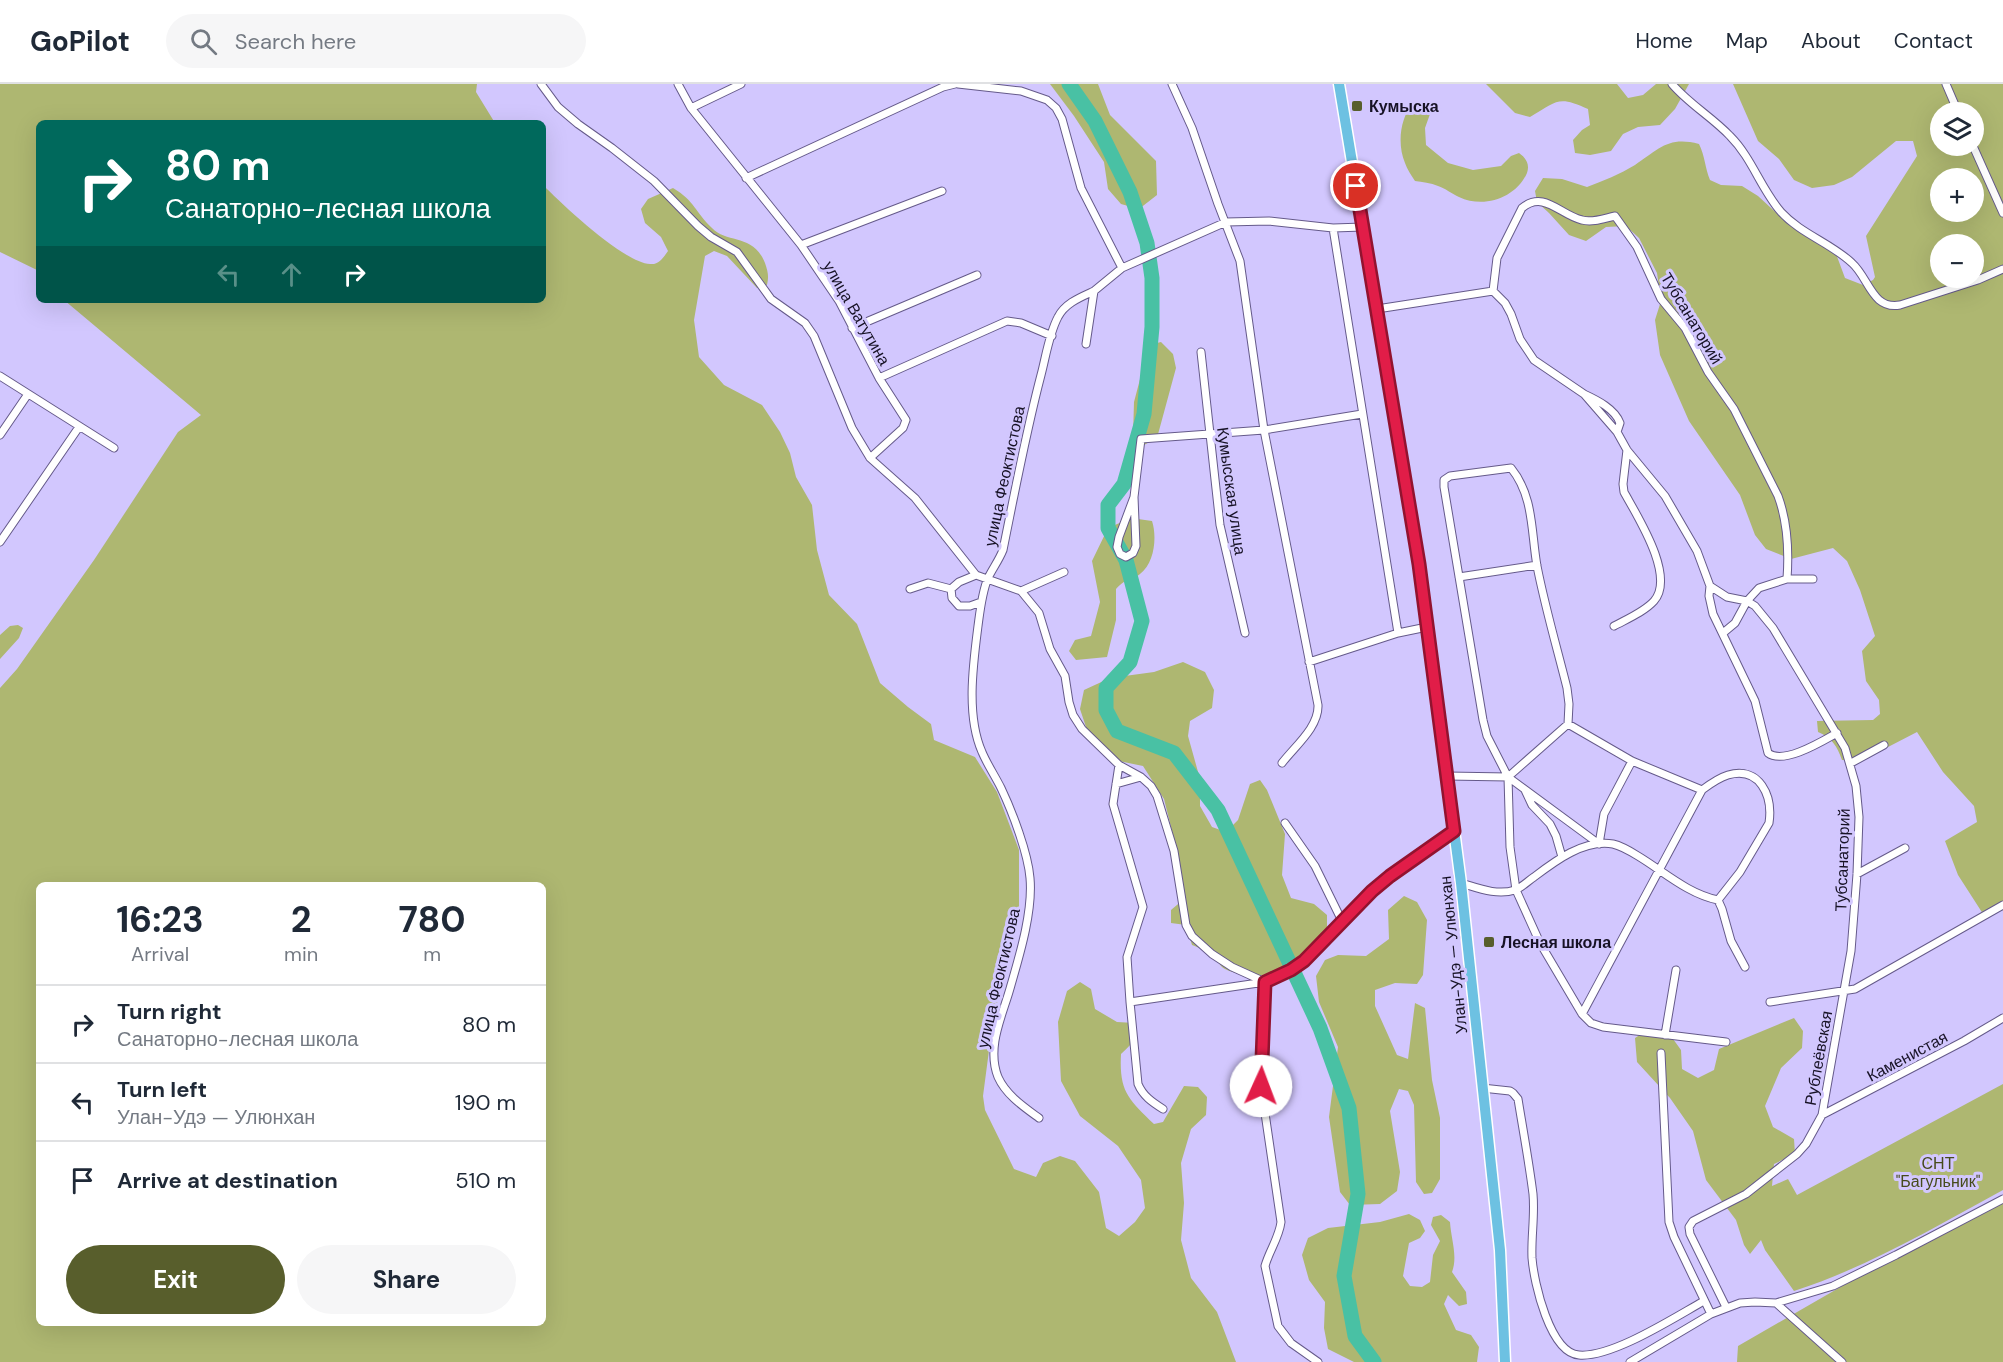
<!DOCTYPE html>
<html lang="en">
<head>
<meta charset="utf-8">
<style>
	:root { --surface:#fff; --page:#f6f6f7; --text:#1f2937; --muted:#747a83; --line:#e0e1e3; --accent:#585e2c }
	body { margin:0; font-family:"DM Sans",sans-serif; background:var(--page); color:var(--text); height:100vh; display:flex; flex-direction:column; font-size:22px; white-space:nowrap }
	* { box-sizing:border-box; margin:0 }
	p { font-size:20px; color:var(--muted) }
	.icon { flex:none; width:33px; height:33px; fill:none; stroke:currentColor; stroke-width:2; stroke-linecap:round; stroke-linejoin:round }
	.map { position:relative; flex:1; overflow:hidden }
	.drawer { position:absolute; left:36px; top:798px; width:510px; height:444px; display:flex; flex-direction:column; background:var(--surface); border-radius:9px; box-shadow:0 6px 24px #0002 }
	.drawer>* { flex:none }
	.hud { position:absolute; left:36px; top:36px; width:510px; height:183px; border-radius:9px; box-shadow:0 6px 24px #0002; background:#00695c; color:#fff; overflow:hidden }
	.controls { position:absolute; left:1930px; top:18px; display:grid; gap:12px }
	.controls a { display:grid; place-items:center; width:54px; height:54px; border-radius:50%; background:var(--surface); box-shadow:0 6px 24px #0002; font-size:30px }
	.pin { position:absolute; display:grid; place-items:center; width:51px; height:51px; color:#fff; margin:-26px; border:3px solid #fff; border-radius:50%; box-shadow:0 2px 6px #0007 }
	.me { position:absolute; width:66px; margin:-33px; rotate:2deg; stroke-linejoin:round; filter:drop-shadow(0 0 4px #0008) }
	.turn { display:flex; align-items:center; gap:21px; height:126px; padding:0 30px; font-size:27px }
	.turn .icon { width:78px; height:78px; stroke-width:2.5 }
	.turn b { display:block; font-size:42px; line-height:51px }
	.lanes { display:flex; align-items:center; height:57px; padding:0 30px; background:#0003; justify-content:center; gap:30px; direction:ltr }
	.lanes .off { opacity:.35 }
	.eta { display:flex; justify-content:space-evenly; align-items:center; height:102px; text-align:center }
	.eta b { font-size:36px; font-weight:700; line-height:42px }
	.cta { display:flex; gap:12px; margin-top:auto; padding:12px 30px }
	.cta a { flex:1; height:69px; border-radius:36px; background:var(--accent); color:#fff; font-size:24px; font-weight:700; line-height:69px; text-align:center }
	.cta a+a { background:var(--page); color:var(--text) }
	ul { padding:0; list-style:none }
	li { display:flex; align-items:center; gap:18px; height:78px; padding:0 30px; border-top:2px solid var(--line) }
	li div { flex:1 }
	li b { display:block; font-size:22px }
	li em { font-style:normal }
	header { display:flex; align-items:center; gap:36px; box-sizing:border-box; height:84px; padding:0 30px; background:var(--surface); border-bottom:2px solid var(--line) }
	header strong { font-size:28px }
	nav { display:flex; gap:33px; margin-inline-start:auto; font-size:21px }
	.search { width:420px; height:54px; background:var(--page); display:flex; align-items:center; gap:15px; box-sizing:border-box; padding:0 21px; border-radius:33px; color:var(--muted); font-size:22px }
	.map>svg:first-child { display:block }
	.green { fill:#aeb771; fill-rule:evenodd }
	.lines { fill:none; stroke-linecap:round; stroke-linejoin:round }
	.river { stroke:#49c1a4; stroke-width:15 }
	.street-casing { stroke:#655a8a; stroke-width:9 }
	.primary-casing { stroke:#fff; stroke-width:13 }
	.street { stroke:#fff; stroke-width:7 }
	.primary { stroke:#6dc1e2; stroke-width:10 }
	.route-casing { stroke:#92132f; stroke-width:15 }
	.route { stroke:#e11d48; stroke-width:10 }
	.poi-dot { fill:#585e2c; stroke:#d2c7fe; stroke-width:2 }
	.labels { text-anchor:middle; stroke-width:6; stroke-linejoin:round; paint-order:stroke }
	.poi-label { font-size:16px; font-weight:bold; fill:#171225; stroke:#d2c7fe; text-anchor:start }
	.street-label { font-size:16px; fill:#171225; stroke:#d2c7fe }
	.park-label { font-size:16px; fill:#464b1b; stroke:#d2c7fe }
</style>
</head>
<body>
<header>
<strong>GoPilot</strong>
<div class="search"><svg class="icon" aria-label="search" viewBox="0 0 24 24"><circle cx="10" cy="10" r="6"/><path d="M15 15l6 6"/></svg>Search here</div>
<nav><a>Home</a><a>Map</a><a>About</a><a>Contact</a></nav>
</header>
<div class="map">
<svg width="2003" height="1278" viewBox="0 0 2003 1278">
	<rect width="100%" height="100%" fill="#d2c7fe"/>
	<path class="green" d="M0,0h477l-1,8 19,31h-456v148l-39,-19z
		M1050,0h48l12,31 46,46 1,34 -18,14 -18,-5 -13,-15 -4,-27 -30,-46z
		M1486,0h131l11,14 15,-3 13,-11h33l-14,25 -15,16 -22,2 -15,7 -12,17 -21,4 -15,-2 -2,-13 9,-10 8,-5 -2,-16c-30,-14 -31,-8 -58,8l-15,-4z
		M1733,0h270v826l-18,7 -27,-42 -13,-34 32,-19 -3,-16 -31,-34 -26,-40 -56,29 -19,-1c-5,-14 -10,-22 -24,-28l-1,-11 56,-1 7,-6 -1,-14 -13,-19 -4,-30 13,-15 -15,-46 -13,-29 -14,-13 -42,11 -25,-10 -11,-14 -15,-40 -51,-74 -29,-66 -5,-35 6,-19 -4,-28 -18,-35 -13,-12 -20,1 -20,14 -17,-6 -20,-22 -12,-11 -2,-11 8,-13 19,1 25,8c16,-6 33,-13 48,-22 24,-16 33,-29 64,-21 6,12 6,24 11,36l11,5 21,1 16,10 26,24 48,23 13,35 18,7 10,-5 2,-3 -9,-41 51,-80 -4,-15h-17l-44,36 -18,8 -22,3 -18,-8 -15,-21 -21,-18zM1941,28h33v34h-33zM1941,94h33v34h-33zM1941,160h33v34h-33z
		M1413,19l12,1 5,10 -5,14 1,17 22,18 25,7 28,-4 10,-10 8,-3c7,5 11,11 8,20 -11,25 -43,36 -68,24 -7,-3 -14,-9 -21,-11 -7,-3 -16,-4 -23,-5 -4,-6 -8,-12 -10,-18 -8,-19 -5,-45 8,-60z
		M543,101c20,20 81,78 107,79 9,1 13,-6 18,-13l-7,-14 -16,-14 -4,-14 7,-10 25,-11c22,13 22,24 39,40 15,16 41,5 53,35 3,9 4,13 2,22l-10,3 -30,-32 -13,-5 -9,5 -11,64 5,37 25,28 38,20 18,27 10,21 6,24 16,28 5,45 12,45 28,29 23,59 28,24 23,17 3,16 41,17 22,35 22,58v62l-26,108 -10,76 2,14 29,59 22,8 7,-14 17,-7 15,5 24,31 7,36 13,8 16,-14 10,-14 -4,-28 -23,-34 -38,-30 -19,-35 -3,-59 9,-31 13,-9 11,7 4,20 22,13 18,1c5,15 -4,21 -14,31 -2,37 7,45 33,70l9,-2 21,-36 14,1 9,10 -1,18 -15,14 -10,34 3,40 -3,37 10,38 26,34 19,50h-1236v-674l17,-19 77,-109 84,-128 23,-17 -137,-115h479zM39,801h504v438h-504z
		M1161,258l12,12 3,14 -19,70 -13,7 -11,-9 1,-34 15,-57z
		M1131,434l21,3c5,15 3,42 -12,53 -9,7 -12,2 -24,15v31l-9,37 -31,3 -7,-9 6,-11 16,-4 9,-34 -8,-41 16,-33z
		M18,541l5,3 -4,10 -19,21v-24l10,-9z
		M1183,578l22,10 9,18 -2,18 -22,13 -2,15 12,43v27l12,21 14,5 12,-12 12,-36 10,-4 7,10 18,44 -3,41 9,23 23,6 13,11v17c-30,29 -58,57 -102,37 -6,-3 -7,-9 -12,-14 -5,-5 -14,-7 -21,-10l-6,-20 -15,-2v-13l13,-11 -7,-48 -13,-52 -21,-33 -29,-6 -24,-21 -10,-30 4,-19 26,-12 44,-6z
		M1404,812l13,6 10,18 -4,55 -6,9 -22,-1 -20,7v16l22,49 11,4 7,-56 10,5 7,72 8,38v61l-8,14 -8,1 -8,-12 -2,-77 -6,-14 -9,-2 -9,22 10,61 -3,19 -17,13 -30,1 -10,-13 -11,-75 9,-70 -19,-45 -3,-26 9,-16 13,-5 28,1 23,-17 -1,-29z
		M1794,934l9,13 -1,17 -21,20 -16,38 8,21 21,12 1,15 -21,10 -2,22 16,-7 9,16 206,-111v106c-68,37 -135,77 -209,101l-29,-41 -4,-10 -11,14 -6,-9 -8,-25 -30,-40 -13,-49 -23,-33 -33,-36 -2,-24 11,-7 22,1 13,18 1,19 16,9 16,-8 5,-21z
		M2003,1116v162h-266l1,-16 158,-91z
		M1409,1130l11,6 5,11 -5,7 -11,5 -6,33 7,10 12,1 8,-5 3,-27 7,-14 -9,-16 2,-8 8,-2 9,7c1,17 8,34 2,50l14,20 1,12 -8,2 -11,-11 -4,9 12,26 15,5 8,12 -2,15h-123l-26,-13 -4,-21 1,-26 -16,-22 -7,-25 6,-17 20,-10 52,-6z"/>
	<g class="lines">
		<path class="river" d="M1069,0l26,37 35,71 17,51 5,35v49l-8,87 -20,70 -16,21v23l18,32 16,61 -12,41 -24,26v22l11,21 57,22 44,57 102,218 29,80 9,86 -14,82 11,60 19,26"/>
		<g class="street-casing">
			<path id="street" d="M541,0l17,23 20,17 34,24 42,33 44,45 13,11 26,15 34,47 34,24 9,13 38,92 18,30 45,40 61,77 45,16 43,-19
				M678,0l13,24 110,137 38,56 40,77 128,-57 14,2 31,13
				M958,0l63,7 26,9 9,8 6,11 19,69 41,80
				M1172,0l20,44 26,76 22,57 24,169 54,275c1,22 -23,41 -36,58
				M1672,0c17,20 40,33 58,52 22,22 31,53 51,76 20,22 50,31 71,51 17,15 20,47 48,42l78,-25 25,-11
				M1946,0l12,28
				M691,24l50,-24
				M1973,62l30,67
				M746,94l197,-91 12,-3
				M1363,143l-30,1 65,405
				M801,161l141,-54
				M1493,207l4,-33 25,-50c22,-18 38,7 60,12 11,3 23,-2 33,-4l22,31 24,52 24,29 23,44 26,37 44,87c10,27 11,55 9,83
				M1377,225l116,-18 12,12 6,11 9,25 14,21 50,34 33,38 3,-9c-5,-14 -23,-23 -36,-29
				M852,244l125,-53
				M1086,260l8,-53 28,-23 104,-46 43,-1 64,7
				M1201,268l19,173 25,108
				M0,292l114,72
				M1617,348l10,18 38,46 32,55 13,35 -1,10 4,18 42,87 13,52c15,12 53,-11 69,-20
				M0,351l28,-41
				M870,374l33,-30 3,-8 -27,-42
				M1134,413l2,49 -3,7 -7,4 -6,-3 -3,-7 2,-10 15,-40 7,-58 123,-9 98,-16
				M0,458l79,-115
				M976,491l-17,7 -8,7 1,9 7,8h11l11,-4
				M1459,493l78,-12
				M1710,502l17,11 20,4 8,5 18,22 72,120 11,38 3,31 -2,57 -6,77 -29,164 -16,29 -9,10 -51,40 -53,27 -4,6 1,7 36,73
				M910,505l18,-6 23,6
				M1021,507l18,22 11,36 15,27 4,26 4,13 9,14 37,36 22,12 10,9 6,10 17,55 12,74 6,11 20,18 20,13 33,15
				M1614,542c13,-7 30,-14 40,-25 22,-25 -17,-85 -30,-109l-1,-8 4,-34
				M1723,549l12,-10 12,-22 12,-13 28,-9h26
				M1309,578l89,-29 29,-6
				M1568,640l1,-20 -2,-16c-10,-40 -22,-81 -30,-122 -6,-34 -3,-70 -26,-98l-61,8 -6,4v7l39,233 4,16 21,41 2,70 6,43 24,53 42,71 9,9 12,4 123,15
				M1851,679l33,-18
				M1119,681l-6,39 30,103 -16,50 3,45 135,-20
				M1447,692l61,1 91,67
				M1508,693l60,-53 64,37 70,29
				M1116,700l25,-7
				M1525,706l7,15 18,19 6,12 6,21
				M1285,739l30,43 27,55
				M1599,760l5,-30 28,-53
				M1857,790l48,-26
				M1461,799c17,5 36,13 54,7 6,-2 13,-9 19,-13 21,-16 50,-38 79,-33 9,2 17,7 25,12 25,15 50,38 80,44
				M1130,918l8,82c5,12 14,18 25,25
				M1770,918l85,-13 148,-84
				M1582,930l120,-224c8,-6 16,-12 26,-15 32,-9 45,21 41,48l-29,49 -22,28 4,9 9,32 14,26
				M1665,951l11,-65
				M1661,969l8,169 5,15 37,77
				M1482,1004l28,3 3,2 5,6c5,31 11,63 15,95 2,22 -2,43 -1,64 2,25 18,95 47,97 33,3 96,-38 125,-54
				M1822,1031l142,-74 39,-23
				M1039,1034c-15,-11 -33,-23 -41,-41 -12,-31 5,-62 13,-92 9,-31 22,-74 19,-107 -2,-25 -18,-67 -29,-90 -6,-12 -14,-24 -19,-36 -16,-36 -9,-87 -4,-126 2,-15 4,-34 10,-48 5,-10 11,-18 15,-28 12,-59 23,-118 38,-175 5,-19 8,-41 17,-58 7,-14 23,-20 36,-26
				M1776,1219l57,-17 63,-31 107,-56
				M1318,1278l-27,-19 -13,-17 -13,-60c4,-15 14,-28 16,-44l-20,-136 4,-104 26,-12 13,-9 68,-70 18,-15 64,-45
				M1630,1278l81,-48 29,-11 15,-1 21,1 66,59"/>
		</g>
		<g class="primary-casing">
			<path id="primary" d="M1339,0l80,480 42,319 39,367 5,112"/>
		</g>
		<use href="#street" class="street"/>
		<use href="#primary" class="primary"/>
	</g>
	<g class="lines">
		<g class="route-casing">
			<path id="route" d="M1261,1002l4,-104 26,-12 13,-9 68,-70 18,-15 64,-45 -35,-267 -63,-378"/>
		</g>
		<use href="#route" class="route"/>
	</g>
	<g class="poi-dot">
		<rect x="1351" y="16" width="12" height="12" rx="3"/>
		<rect x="1483" y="852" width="12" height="12" rx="3"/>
	</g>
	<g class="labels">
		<g class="poi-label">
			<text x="1369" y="28">Кумыска</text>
			<text x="1501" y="864">Лесная школа</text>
		</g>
		<g class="street-label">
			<text transform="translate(857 229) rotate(60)" y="6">улица Ватутина</text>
			<text transform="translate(1692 234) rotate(59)" y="6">Тубсанаторий</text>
			<text transform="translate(1004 392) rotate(-78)" y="6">улица Феоктистова</text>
			<text transform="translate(1232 407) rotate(82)" y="6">Кумысская улица</text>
			<text transform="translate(1842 776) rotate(-88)" y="6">Тубсанаторий</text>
			<text transform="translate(1453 871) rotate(-96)" y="6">Улан-Удэ — Улюнхан</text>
			<text transform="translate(998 894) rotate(-77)" y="6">улица Феоктистова</text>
			<text transform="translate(1907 972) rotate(-28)" y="6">Каменистая</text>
			<text transform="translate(1818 974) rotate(-80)" y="6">Рублеёвская</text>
		</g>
		<g class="park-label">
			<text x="1938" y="1085">СНТ<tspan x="1938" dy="18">"Багульник"</tspan></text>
		</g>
	</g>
</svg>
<div class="controls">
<a><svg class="icon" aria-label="layers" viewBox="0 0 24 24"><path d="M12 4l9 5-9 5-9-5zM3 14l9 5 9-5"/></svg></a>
<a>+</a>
<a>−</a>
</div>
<div class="pin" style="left:1356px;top:102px;background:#d93025"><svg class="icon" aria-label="arrive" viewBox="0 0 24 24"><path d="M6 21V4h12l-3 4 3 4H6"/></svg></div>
<svg class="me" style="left:1261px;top:1002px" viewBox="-20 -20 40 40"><circle r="19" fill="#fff"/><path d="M0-13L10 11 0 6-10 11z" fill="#e11d48"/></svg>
<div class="hud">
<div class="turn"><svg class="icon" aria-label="right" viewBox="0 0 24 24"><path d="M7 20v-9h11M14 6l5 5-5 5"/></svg><div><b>80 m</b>Санаторно-лесная школа</div></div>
<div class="lanes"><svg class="icon off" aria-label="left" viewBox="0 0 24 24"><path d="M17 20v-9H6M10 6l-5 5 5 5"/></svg><svg class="icon off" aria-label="ahead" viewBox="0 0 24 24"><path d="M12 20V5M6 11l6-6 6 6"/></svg><svg class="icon" aria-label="right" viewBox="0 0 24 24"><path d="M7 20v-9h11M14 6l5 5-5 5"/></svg></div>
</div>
<section class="drawer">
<div class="eta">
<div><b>16:23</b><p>Arrival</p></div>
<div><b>2</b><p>min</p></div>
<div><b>780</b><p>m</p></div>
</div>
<ul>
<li><svg class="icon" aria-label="right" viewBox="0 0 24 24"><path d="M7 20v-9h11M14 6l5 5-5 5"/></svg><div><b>Turn right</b><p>Санаторно-лесная школа</p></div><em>80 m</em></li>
<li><svg class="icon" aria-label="left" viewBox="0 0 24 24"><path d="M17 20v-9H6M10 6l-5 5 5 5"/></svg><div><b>Turn left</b><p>Улан-Удэ — Улюнхан</p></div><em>190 m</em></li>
<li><svg class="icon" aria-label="arrive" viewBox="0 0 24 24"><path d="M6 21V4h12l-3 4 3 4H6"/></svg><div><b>Arrive at destination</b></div><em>510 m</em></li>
</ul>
<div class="cta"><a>Exit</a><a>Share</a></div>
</section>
</div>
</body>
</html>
